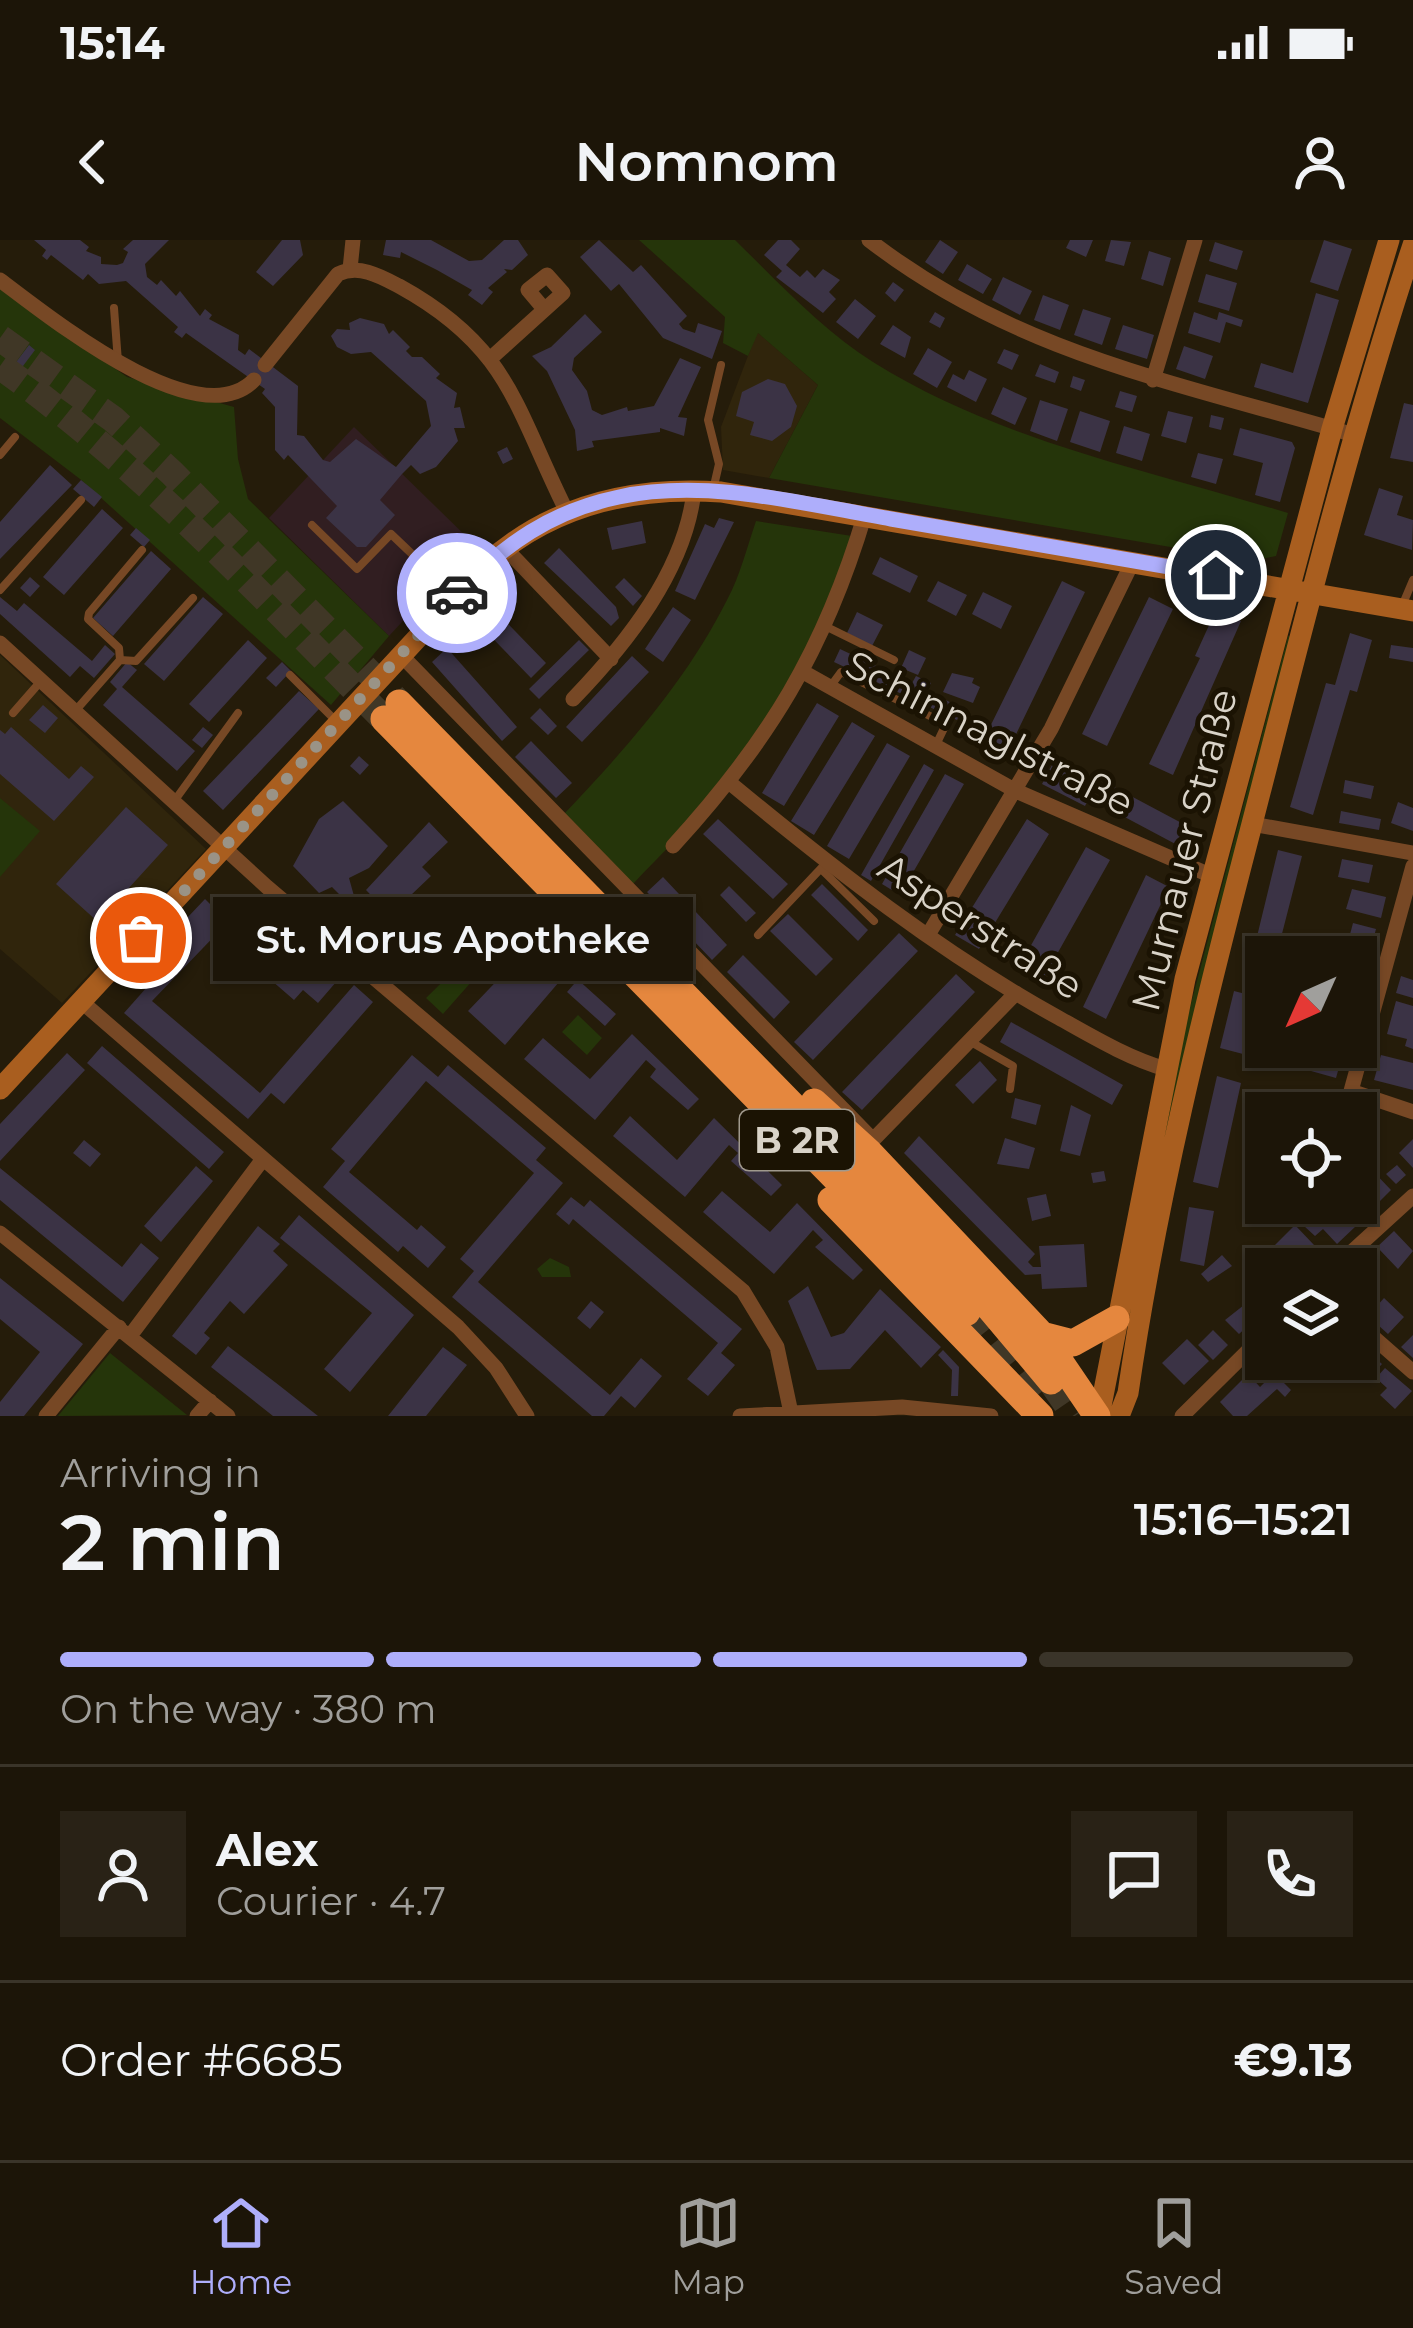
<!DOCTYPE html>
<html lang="en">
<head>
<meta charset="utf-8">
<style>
  :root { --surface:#1c1508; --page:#292216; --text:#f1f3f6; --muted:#a09f9c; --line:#3a3429; --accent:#aeaefb }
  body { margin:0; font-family:Montserrat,sans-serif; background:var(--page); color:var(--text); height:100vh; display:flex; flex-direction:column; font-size:45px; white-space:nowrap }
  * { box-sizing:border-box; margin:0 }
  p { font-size:39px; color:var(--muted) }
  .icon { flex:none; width:66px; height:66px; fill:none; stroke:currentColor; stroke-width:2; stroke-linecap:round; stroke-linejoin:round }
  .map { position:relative; height:1176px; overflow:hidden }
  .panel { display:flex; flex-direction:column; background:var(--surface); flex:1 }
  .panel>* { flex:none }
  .needle { width:78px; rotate:225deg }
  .fabs { position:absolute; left:1245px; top:696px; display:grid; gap:24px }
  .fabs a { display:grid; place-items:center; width:132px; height:132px; border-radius:0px; background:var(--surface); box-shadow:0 3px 9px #0004,0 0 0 3px var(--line); font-size:60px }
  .pin { position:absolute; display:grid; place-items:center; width:102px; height:102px; color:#fff; margin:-51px; border:6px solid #fff; border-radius:50%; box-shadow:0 3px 12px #0007 }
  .courier { position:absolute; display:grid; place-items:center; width:120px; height:120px; margin:-60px; border:9px solid #aeaefb; border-radius:50%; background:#fff; color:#222; box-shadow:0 3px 15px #0007 }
  .bubble { position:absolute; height:84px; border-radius:0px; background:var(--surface); box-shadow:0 3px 9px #0004,0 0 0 3px var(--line); font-size:39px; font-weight:600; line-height:84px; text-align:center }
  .summary em { font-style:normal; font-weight:600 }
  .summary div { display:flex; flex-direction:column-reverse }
  .summary { display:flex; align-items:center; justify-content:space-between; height:204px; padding:0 60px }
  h1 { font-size:78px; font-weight:600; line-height:90px }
  .bar { display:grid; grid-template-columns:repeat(4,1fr); gap:18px 12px; align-content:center; height:144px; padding:0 60px }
  .bar i { height:15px; border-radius:9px; background:var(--line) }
  .bar .selected { background:var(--accent) }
  .bar p { grid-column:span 4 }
  .line { display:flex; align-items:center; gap:30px; padding:0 60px; border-top:3px solid var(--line) }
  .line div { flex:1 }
  .round { display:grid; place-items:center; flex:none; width:126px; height:126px; border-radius:0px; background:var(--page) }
  .status { display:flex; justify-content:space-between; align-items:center; height:84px; padding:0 60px; background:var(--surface); direction:ltr }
  .status svg { height:33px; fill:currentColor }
  header { display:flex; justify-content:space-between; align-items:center; height:156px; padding:0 60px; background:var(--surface); font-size:54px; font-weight:600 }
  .menu { display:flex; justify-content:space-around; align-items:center; height:168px; border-top:3px solid var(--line); background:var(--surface); font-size:33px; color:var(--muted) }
  .menu a { display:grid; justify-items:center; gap:6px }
  .menu .selected { color:var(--accent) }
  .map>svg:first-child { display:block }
  .commercial { fill:#311e21 }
  .built { fill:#30250c }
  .green { fill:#25350a }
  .building { fill:#3b3345 }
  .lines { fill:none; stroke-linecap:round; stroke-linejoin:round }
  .highway-tunnel { stroke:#403726; stroke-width:27; stroke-dasharray:27 14; stroke-linecap:butt }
  .lane { stroke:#774825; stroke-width:8 }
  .street { stroke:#774825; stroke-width:15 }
  .secondary { stroke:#a95e1f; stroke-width:21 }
  .highway { stroke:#e5873e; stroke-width:27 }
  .done { stroke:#9a9386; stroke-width:12; stroke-dasharray:0 21.6 }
  .route { stroke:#aeaefb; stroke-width:15 }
  .labels { text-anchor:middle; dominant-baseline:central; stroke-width:10; stroke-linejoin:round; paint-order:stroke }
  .shield { fill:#1b1303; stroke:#a0998d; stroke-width:3 }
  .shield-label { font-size:36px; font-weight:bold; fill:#d9d3c8 }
  .street-label { font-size:39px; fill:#d9d3c8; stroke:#1b1303 }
</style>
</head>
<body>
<div class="status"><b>15:14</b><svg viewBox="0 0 49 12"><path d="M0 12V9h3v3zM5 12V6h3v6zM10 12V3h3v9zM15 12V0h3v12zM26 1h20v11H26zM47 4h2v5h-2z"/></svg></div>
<header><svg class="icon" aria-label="back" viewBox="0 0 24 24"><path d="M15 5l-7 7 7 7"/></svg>Nomnom<svg class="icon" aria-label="person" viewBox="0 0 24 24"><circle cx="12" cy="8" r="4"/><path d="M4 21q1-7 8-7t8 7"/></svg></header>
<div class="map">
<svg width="1413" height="1176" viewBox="0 0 1413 1176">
  <rect width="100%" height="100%" fill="#251c0a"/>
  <path class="commercial" d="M354 187 474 304 389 396 269 278Z"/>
  <path class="built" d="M757 92 818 145 769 238 723 230 721 187Z
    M0 415 206 609 62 763 0 709Z"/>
  <path class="green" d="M639 0H735C778 42 822 90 873 122 999 201 1148 230 1288 273L1276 316 1252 321 769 238 818 145 758 93 748 116 723 103 725 77Z
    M0 47 127 137 234 167 238 219 248 259 389 396 331 465 80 239 0 178Z
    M756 281 852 296C822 386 778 473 720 549 695 582 662 613 633 644L564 574C625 510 687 440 727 360 740 336 747 307 756 281Z
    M1288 396 1296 398 1131 1073H1125L1173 832Z
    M0 558 40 591 0 637Z
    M517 668 526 680 443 774 426 758Z
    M578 775 602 798 587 815 562 792Z
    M550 1018 569 1027 571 1037H542L537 1029Z
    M110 1113 187 1175 58 1176Z"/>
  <path class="building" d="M34 0H80L89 7 86 11 101 17V24L117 25 123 23 128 12 123 9 133 0H169L145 24 147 37 157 45 161 40 176 56 180 51 200 76 205 69 212 75 209 79 239 95 238 110 245 115 249 109 298 146 297 195 304 196 323 220 330 222 356 199 396 227 431 186 426 161 371 112 351 114 337 107 331 96 337 89 350 90 349 83 360 78 384 84 389 94 393 90 410 107 406 111 412 117H422L440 134 436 138 457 153 454 168 460 167 465 188H454L458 201 436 227 420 234 411 225 402 234 380 260 395 275 366 307H357L326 278 337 266 288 215 284 220 275 210V167L262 153 265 149 186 93 182 98 174 92 178 87 126 41 99 44 88 34 83 40 51 15 47 20 42 16 46 10Z
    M282 0H300L303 15 273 46 256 32Z
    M386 0H431L469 21 482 20 504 0H518L528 15 512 30 504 29 507 32 488 48 493 52 482 65 468 55 472 50 437 30 401 12 400 18 383 15Z
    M599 0 633 32 641 25 687 76 679 84 683 89 695 93 698 83 722 91 712 119 663 98 619 44 611 51 580 17Z
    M778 0H791L800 9 786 25 800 37 807 30 815 38 823 29 840 40 829 52 836 59 823 73 776 37 782 31 764 15Z
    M940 0 958 12 943 34 925 22Z
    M1070 0H1093L1086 17 1066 8Z
    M1111 0 1131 2 1124 26 1105 21Z
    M1324 0 1352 9 1338 51 1310 42Z
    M1215 2 1243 11 1237 30 1209 21Z
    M1149 11 1171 18 1163 46 1141 39Z
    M967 24 992 39 983 54 958 40Z
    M1206 34 1237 43 1229 71 1198 62Z
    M1003 37 1032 51 1020 75 992 60Z
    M893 42 904 50 895 62 885 53Z
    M1316 53 1339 60 1308 163 1254 147 1261 123 1293 133Z
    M1043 55 1069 65 1060 90 1034 80Z
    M855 59 876 76 858 99 836 82Z
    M1083 69 1111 78 1102 105 1074 95Z
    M935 72 945 78 940 88 929 82Z
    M1194 72 1217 80 1219 72 1243 80 1241 87 1226 82 1220 103 1188 93Z
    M585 74 602 92 574 118 572 130 587 151 592 170 602 175 627 167 628 171 654 166 680 118 701 127 678 177 687 178 684 196 660 188V192L592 201 594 207 577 211 575 190 547 131 532 116 551 107Z
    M893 85 911 97 905 118 880 104Z
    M1123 85 1154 95 1147 119 1115 109Z
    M29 105 35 110 17 134 10 130Z
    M1184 106 1213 116 1205 139 1176 129Z
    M928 108 952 122 937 148 913 134Z
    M1004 109 1019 115 1012 130 997 123Z
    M1040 124 1059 132 1055 143 1035 136Z
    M969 130 987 139 976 162 947 147 953 134 964 140Z
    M1073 136 1085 140 1081 151 1070 147Z
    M768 139 785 144 797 166 791 187 772 201 750 195 754 182 736 176 742 152Z
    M1003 147 1027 158 1015 185 991 174Z
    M1120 151 1137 156 1132 172 1115 167Z
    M1040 160 1068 169 1057 201 1030 191Z
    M1404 163 1413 165V222L1390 218Z
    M1080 171 1110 181 1100 212 1070 202Z
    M1168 171 1193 177 1186 203 1161 196Z
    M1211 175 1224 178 1221 190 1209 187Z
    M1124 186 1150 194 1142 221 1116 213Z
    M1240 188 1292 202 1295 208 1280 262 1255 255 1263 223 1233 215Z
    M507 207 513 219 503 224 497 212Z
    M1198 213 1223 219 1216 244 1191 237Z
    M50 225 72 245 0 319V282Z
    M81 240 102 257 94 267 73 249Z
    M1379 248 1403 256 1397 275 1413 280 1412 310 1364 295Z
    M102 269 123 288 64 355 43 337Z
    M719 278 734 282 695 360 675 351 705 284 714 288Z
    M642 281 646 303 612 310 607 288Z
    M136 288 150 300 144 307 130 295Z
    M559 308 616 367 619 378 611 386 544 323Z
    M151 311 171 329 113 396 93 378Z
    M880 317 918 336 910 353 872 334Z
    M30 337 40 346 30 357 20 348Z
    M624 338 642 356 633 366 615 347Z
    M938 341 967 355 956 376 927 361Z
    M1062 341 1085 352 1005 517 981 505Z
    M983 352 1012 366 1001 389 972 374Z
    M0 357 17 371 24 363 92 421 105 405 115 414 94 438 80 426 70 437 0 374Z
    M203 357 223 374 164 441 144 424Z
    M1149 357 1173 369 1107 506 1082 494Z
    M489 364 546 423 531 438 474 379Z
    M673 367 691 380 663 422 645 409Z
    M1216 370 1241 381 1173 535 1149 524 1200 418 1195 416Z
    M857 372 883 385 872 406 847 393Z
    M1350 393 1372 400 1357 452 1350 450 1313 575 1290 567 1326 443 1335 445Z
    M248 400 267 418 209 482 189 464Z
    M579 400 589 410 539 459 529 449Z
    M1391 405 1413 408V422L1389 418Z
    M447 408 517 487 502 501 432 422Z
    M840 409 912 443 916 436 931 443 927 451 962 468 957 480 834 422Z
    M909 410 926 418 918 435 901 428Z
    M632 416 649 432 582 502 566 487Z
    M127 422 137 430 122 447 195 511 177 531 103 465 117 449 110 442Z
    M282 422 291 431 276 447 266 438Z
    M952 433 974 438 972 443 980 447 973 463 943 452Z
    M299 451 319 469 223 570 203 551Z
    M817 463 839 476 784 566 762 553Z
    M43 465 58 478 45 493 29 480Z
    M540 468 557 486 548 495 530 478Z
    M852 482 875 496 814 595 791 581Z
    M11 487 69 539 81 526 94 537 54 581 0 534V490L5 494Z
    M203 487 213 495 202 508 192 500Z
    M531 501 572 543 556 558 515 517Z
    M887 503 910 516 849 619 827 606Z
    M359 516 369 525 360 535 350 526Z
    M924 524 934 530 871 641 861 635Z
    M1052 525 1094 548 1085 566 1042 544Z
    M945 534 964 544 900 655 882 644Z
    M1345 540 1374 546 1371 559 1343 553Z
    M1114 547 1191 588 1181 607 1104 566Z
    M343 561 388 606 369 628 349 638 354 656 345 660 332 647 319 653 293 626 319 579Z
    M1398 562 1413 568V591L1391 583Z
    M126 567 168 605 98 682 56 644Z
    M1341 571 1381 579 1379 590 1339 583Z
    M718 579 788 644 773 659 703 594Z
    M1027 579 1049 594 979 709 955 695Z
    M429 582 448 602 422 627 431 636 390 675 366 650Z
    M1086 607 1110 620 1043 739 1020 725Z
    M1278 610 1302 616 1276 717 1266 721 1252 717Z
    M1342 619 1373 625 1369 643 1338 637Z
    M1146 635 1169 647 1106 779 1083 767Z
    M663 637 727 705 712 720 647 652Z
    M822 644 868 690 858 701 811 655Z
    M729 646 756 673 746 682 720 655Z
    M1352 649 1386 657 1381 678 1346 669Z
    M255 657 343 734 318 763 303 750 294 760 225 700Z
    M205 659 228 682 152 761 260 853 354 745 373 762 284 864 271 853 248 879 124 773 147 747 134 734Z
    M788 674 833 719 816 736 770 691Z
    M1353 683 1376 689 1371 708 1348 702Z
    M899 693 918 711 813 820 794 802Z
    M535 701 616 774 605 786 567 752 574 744 565 735 505 805 468 771Z
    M743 715 790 762 774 779 727 732Z
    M1356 721 1365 723 1358 751H1356Z
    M956 734 975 752 862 870 842 852Z
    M1401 736 1413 740V758L1396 753Z
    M1234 751 1261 758 1243 814 1220 808Z
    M1396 761 1413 766V809L1405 806 1407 799 1387 794Z
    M1011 782 1123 845 1112 865 1000 802Z
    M632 794 699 859 688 870 650 837 656 829 646 820 595 880 524 819 543 798 590 839Z
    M102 806 224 912 209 929 87 823Z
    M1317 807 1343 813 1336 838 1311 831Z
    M67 813 85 830 0 921V884Z
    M412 815 438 837 448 825 546 908 536 920 563 943 478 1042 610 1155 641 1118 662 1136 635 1168 621 1156 604 1176H592L452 1057 474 1031 460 1019 534 933 426 841 349 932 417 990 421 985 446 1007 428 1028 403 1006 398 1012 323 947 345 921 331 909Z
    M1381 815 1413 823V850L1374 840Z
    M980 821 997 840 973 864 955 845Z
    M1217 836 1241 843 1218 948 1193 942Z
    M1015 858 1041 865 1036 885 1011 878Z
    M1300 859 1316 863 1313 873H1295Z
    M1071 865 1091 875 1080 916 1060 911Z
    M1356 874 1374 879 1369 896 1356 893Z
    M630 876 677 920 714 878 782 945 771 956 731 921 738 913 729 905 685 957 613 896Z
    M919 896 1035 1014 1028 1022 1033 1027H1041L1039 1006 1084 1004 1087 1047 1042 1049 1041 1034 1025 1035 904 913Z
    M1005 898 1035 908 1029 929 997 924Z
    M1413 899V928L1399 913Z
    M84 900 101 914 90 927 73 913Z
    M1397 925 1406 935 1396 944 1386 934Z
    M196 926 213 941 161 1002 144 986Z
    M0 928 122 1027 141 1003 159 1018 123 1062 0 960Z
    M1370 928 1391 950 1372 969 1356 952V941Z
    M1104 931 1106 941 1093 943 1091 933Z
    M722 951 770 992 797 963 863 1030 853 1040 815 1007 823 1000 813 990 774 1034 703 972Z
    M1046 954 1051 976 1032 981 1027 958Z
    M571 957 584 967 590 960 742 1089 721 1113 735 1125 708 1156 687 1139 718 1103 573 979 569 985 556 974Z
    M1334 964 1356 986 1337 1004 1323 989 1315 996 1304 986Z
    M1189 967 1214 971 1204 1026 1180 1021Z
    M299 975 414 1075 350 1152 324 1129 372 1073 280 998Z
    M1295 985 1314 1005 1299 1019 1308 1029H1268L1281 1016 1273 1007Z
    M258 986 280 1004 273 1011 288 1025 244 1074 230 1061 204 1093 210 1098 196 1115 172 1096Z
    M1394 991 1413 1011 1398 1029 1377 1007Z
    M1222 1015 1232 1026 1208 1042 1201 1034Z
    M1356 1036 1370 1049 1356 1063Z
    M0 1038 83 1104 24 1176H0V1162L40 1112 0 1079Z
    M808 1046 831 1097 844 1093 880 1049 941 1107 921 1128 885 1090 850 1129 817 1130 788 1061Z
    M1258 1054 1266 1069 1239 1094 1225 1080Z
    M1384 1058 1404 1077 1388 1094 1368 1076Z
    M591 1061 604 1072 590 1089 577 1078Z
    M1213 1090 1228 1105 1213 1120 1198 1105Z
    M1413 1095V1118L1401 1107Z
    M1187 1099 1209 1121 1184 1145 1162 1123Z
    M1356 1101 1382 1124 1368 1139 1336 1119H1356Z
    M228 1106 280 1146 318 1176H273L211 1127Z
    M443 1107 467 1125 426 1176H388Z
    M943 1110 959 1127 958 1156H951L952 1130 938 1115Z
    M1268 1119H1304L1283 1142 1291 1150 1285 1157 1277 1149 1247 1176H1233L1220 1162 1248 1134 1260 1147 1272 1135 1262 1126Z
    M1385 1128 1412 1151 1395 1169 1380 1155 1387 1148 1376 1138Z"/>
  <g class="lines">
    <path class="highway-tunnel" d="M0 98 113 179 172 233 399 463
      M0 126C143 228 261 355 384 479
      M967 1072 1043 1168
      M1051 1141 1075 1176"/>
    <path class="lane" d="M114 68 118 122
      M0 215 15 197
      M713 250 719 224 708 180 721 125
      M312 285 357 329 391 294 454 354
      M0 350 81 260
      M1402 366 1413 340
      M827 387 894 420
      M120 420 119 408 88 379 89 373 142 310
      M290 435 337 482
      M830 447 841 432 946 484 936 505
      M76 470 120 420 136 421 193 358
      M13 473 41 441
      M175 560 238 473
      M821 629 874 681
      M758 695 827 622
      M971 802 1013 826 1010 849"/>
    <path class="street" d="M869 0C1016 114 1180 143 1354 195
      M350 29 353 0
      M0 40C47 75 198 198 254 140
      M491 118 563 53 547 35 528 50 544 69
      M265 125 338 34C359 24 380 36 399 46 510 107 515 168 567 272
      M1153 140 1195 0
      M504 307 611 419
      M0 403 267 647 743 1051 777 1107 791 1173
      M401 415 873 900 1016 753
      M805 433 1016 551 1212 636
      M573 459C626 404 685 331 694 251
      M730 543C834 629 941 713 1059 778 1093 797 1128 818 1166 829
      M1252 584 1413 613
      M673 606C769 501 824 411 865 274
      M1413 626 1351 851 1413 872
      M928 695 1051 489 1133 321
      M82 762 458 1087 496 1128 527 1176
      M0 993 228 1176
      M1333 1029 1413 956
      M1356 1082 1413 1132
      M130 1096 263 919
      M46 1176 119 1087
      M197 1176 210 1161
      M740 1176 902 1167 991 1176
      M1182 1176 1266 1093"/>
    <path class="secondary" d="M0 849 484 326C550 265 633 246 721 252L1413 371
      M1099 1176 1185 739 1332 189 1389 0
      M1119 1176 1128 1153C1156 960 1203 772 1252 584 1302 390 1350 195 1413 5"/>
    <path class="highway" d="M399 463 982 1059 1051 1141
      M384 479 967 1072
      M814 862 869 912 1042 1095 1097 1176
      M831 960 1040 1176
      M1042 1095 1073 1103 1116 1079"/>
  </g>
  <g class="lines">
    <path class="done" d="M141 698 457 353"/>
    <path class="route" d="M457 353C505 304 551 271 619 257 707 238 804 264 891 279 999 297 1107 316 1216 335"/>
  </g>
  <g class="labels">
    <rect class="shield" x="740" y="870" width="114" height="60" rx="9"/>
    <g class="shield-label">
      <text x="797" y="900">B 2R</text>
    </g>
    <g class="street-label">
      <text transform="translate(990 493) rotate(27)">Schinnaglstraße</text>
      <text transform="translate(1184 610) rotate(-76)">Murnauer Straße</text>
      <text transform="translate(981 686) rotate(33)">Asperstraße</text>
    </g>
  </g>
</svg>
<div class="fabs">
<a><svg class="needle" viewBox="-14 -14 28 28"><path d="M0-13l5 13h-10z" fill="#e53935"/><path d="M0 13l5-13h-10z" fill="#a09f9c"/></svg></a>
<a><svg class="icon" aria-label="locate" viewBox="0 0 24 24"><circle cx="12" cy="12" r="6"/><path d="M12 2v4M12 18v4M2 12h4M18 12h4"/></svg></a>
<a><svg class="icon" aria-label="layers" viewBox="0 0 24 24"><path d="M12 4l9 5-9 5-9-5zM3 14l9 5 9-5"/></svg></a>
</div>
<div class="pin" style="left:141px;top:698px;background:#ea580c"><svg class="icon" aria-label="bag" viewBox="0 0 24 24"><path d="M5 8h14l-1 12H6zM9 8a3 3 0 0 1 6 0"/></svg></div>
<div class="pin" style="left:1216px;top:335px;background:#1f2937"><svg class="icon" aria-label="home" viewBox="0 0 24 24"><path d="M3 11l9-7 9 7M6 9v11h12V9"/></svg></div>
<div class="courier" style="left:457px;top:353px"><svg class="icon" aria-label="car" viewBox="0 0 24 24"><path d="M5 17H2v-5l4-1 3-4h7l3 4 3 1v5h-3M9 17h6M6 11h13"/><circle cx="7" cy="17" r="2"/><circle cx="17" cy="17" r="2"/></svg></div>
<div class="bubble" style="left:213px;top:657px;width:480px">St. Morus Apotheke</div>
</div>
<section class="panel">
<div class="summary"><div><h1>2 min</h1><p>Arriving in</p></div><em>15:16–15:21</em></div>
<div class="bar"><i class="selected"></i><i class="selected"></i><i class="selected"></i><i></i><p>On the way · 380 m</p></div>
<div class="line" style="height:216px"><a class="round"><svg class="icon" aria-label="person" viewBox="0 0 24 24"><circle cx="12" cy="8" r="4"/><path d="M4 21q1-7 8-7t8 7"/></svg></a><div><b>Alex</b><p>Courier · 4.7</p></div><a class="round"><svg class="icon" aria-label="chat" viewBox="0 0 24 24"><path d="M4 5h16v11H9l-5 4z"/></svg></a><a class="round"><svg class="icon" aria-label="phone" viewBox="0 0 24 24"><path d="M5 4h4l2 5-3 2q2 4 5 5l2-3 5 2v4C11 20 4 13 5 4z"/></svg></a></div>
<div class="line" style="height:156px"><div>Order #6685</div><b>€9.13</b></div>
</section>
<nav class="menu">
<a class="selected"><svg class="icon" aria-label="home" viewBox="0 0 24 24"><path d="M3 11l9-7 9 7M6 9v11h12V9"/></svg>Home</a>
<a><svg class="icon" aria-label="map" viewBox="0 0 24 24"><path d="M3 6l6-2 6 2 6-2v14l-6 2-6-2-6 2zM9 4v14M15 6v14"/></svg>Map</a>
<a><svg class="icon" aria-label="saved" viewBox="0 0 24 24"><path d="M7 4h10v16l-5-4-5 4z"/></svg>Saved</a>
</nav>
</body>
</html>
